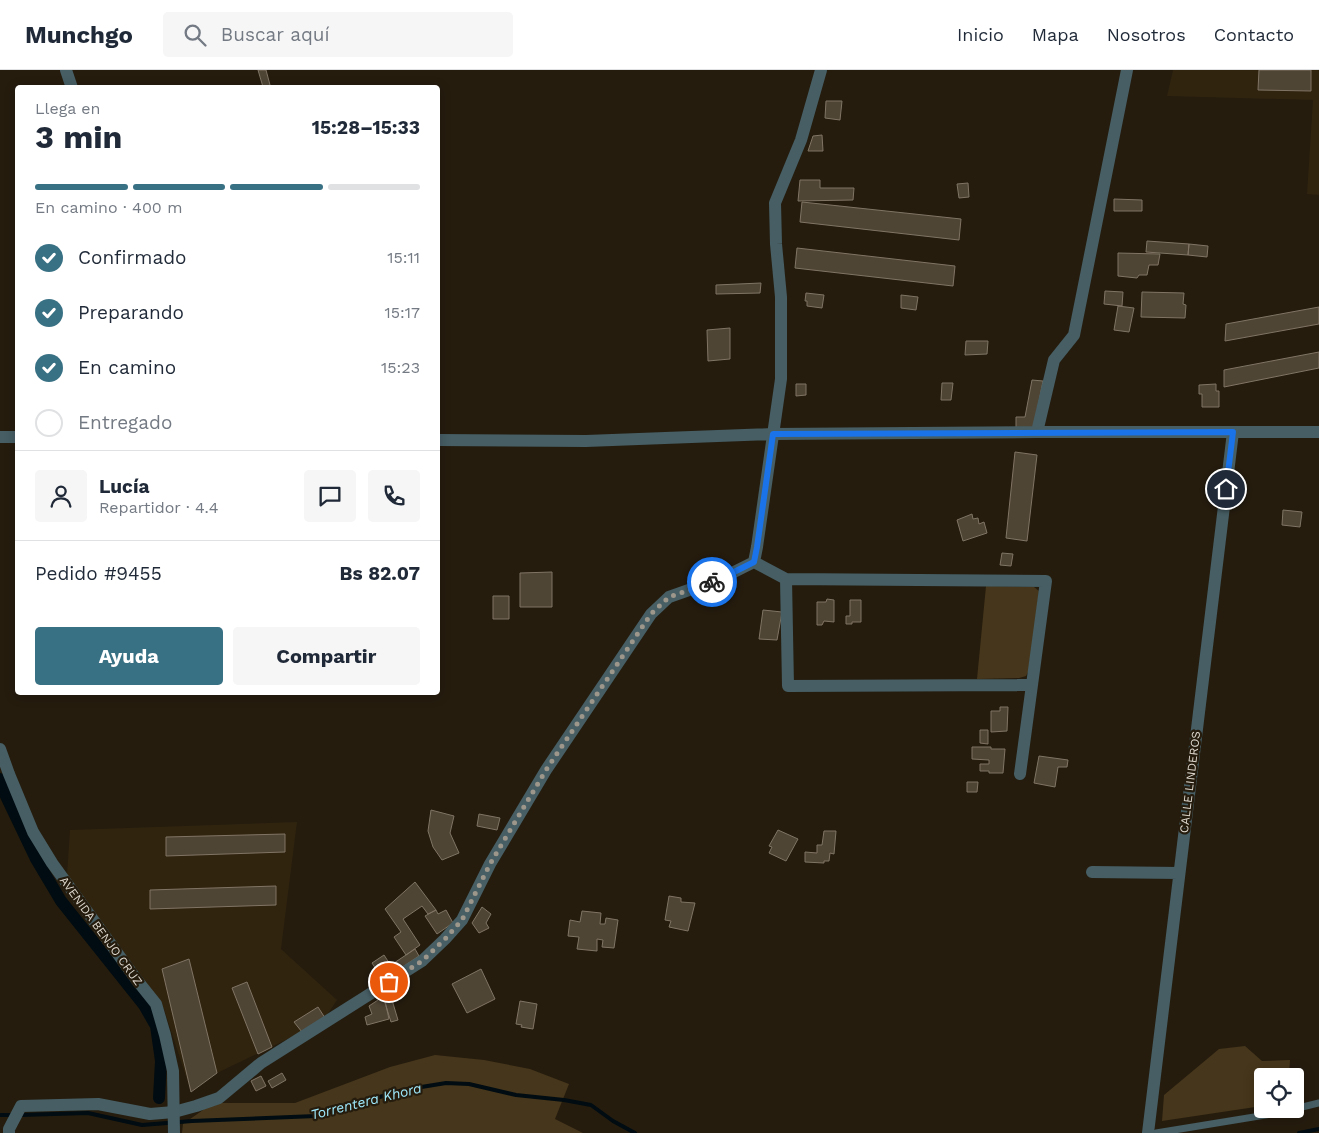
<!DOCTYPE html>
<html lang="es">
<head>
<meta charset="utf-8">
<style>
  :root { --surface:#fff; --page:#f6f6f7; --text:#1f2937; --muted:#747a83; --line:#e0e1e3; --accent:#397184 }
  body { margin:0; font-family:"Work Sans",sans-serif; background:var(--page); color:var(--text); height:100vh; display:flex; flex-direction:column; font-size:19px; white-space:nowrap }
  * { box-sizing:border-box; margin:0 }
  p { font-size:16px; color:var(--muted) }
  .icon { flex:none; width:28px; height:28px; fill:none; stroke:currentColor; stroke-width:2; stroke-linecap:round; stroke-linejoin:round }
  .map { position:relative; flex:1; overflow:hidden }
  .drawer { position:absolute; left:15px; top:15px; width:425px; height:610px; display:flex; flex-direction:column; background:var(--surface); border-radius:5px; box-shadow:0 2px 12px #0003 }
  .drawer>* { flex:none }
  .fabs { position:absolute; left:1254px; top:998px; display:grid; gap:10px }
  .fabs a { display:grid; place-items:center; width:50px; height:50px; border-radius:5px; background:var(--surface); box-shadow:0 2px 12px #0003; font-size:25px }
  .pin { position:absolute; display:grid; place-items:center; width:42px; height:42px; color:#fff; margin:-21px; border:2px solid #fff; border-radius:50%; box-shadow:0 1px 5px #0007 }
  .courier { position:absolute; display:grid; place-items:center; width:50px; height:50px; margin:-25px; border:4px solid #1a73e8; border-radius:50%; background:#fff; color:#222; box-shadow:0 1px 6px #0007 }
  .head em { font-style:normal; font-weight:700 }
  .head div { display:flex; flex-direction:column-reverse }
  .head { display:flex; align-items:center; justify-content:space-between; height:85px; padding:0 20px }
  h1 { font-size:32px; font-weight:700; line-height:38px }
  .bar { display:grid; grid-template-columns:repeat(4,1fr); gap:8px 5px; align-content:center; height:60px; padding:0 20px }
  .bar i { height:6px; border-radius:4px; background:var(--line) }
  .bar .active { background:var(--accent) }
  .bar p { grid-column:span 4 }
  .line { display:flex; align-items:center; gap:12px; padding:0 20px; border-top:1px solid var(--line) }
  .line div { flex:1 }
  .round { display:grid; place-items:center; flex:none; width:52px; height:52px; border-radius:5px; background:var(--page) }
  ol { padding:0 20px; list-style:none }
  li { display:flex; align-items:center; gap:15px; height:55px }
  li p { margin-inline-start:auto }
  li .icon { padding:5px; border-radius:50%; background:var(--accent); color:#fff; stroke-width:4 }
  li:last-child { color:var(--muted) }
  li i { width:28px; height:28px; border:2px solid var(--line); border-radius:50% }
  .action { display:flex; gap:10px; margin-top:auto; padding:10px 20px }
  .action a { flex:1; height:58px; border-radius:5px; background:var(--accent); color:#fff; font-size:20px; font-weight:700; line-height:58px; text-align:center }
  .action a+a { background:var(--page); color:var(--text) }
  header { display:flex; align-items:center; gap:30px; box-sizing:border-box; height:70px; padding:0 25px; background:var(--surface); border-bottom:1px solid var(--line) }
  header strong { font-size:24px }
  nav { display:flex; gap:28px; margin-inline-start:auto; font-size:18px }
  .search { width:350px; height:45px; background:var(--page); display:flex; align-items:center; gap:12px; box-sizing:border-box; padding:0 18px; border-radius:5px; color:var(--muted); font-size:19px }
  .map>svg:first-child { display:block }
  .built { fill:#30240f }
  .green { fill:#46361b }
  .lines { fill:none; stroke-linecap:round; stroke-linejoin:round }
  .stream { stroke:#000c11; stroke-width:4 }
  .canal { stroke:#000c11; stroke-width:12 }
  .building { fill:#4f4535; stroke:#807565 }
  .service { stroke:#465e64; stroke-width:7 }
  .minor { stroke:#465e64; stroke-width:12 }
  .tertiary { stroke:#465e64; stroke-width:12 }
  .done { stroke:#9d968b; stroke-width:5; stroke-dasharray:0 9 }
  .route { stroke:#1a73e8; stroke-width:6 }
  .labels { text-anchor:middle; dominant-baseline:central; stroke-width:4.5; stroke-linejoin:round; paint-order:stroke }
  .street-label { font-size:12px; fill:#ded8ce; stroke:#251c0e }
  .water-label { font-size:14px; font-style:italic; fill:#9ee8fb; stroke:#251c0e }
</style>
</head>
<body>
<header>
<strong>Munchgo</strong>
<div class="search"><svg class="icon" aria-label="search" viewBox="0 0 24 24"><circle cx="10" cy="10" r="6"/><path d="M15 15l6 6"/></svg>Buscar aquí</div>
<nav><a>Inicio</a><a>Mapa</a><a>Nosotros</a><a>Contacto</a></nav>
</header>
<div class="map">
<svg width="1319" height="1063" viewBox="0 0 1319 1063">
  <rect width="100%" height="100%" fill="#251c0e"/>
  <path class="built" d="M1173 0H1319V125L1307 124 1313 30 1167 26Z
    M297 752 281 879 337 930 325 948 302 962 217 1003 191 1022 164 939 67 805 70 760Z"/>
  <path class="green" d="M986 516 1034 517 1039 521 1029 600 1026 606 1019 608 977 609Z
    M1245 976 1262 991 1290 990 1289 1006H1262V1036L1162 1051 1164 1025 1219 979Z
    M435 985 484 990 530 999 569 1014 555 1049 583 1063H182L183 1054 213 1033H295L390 997Z"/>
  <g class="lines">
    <path class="stream" d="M0 1045H13
      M20 1045 88 1043 142 1055 192 1051 316 1046 403 1020 446 1013 469 1014 516 1025 564 1030 591 1035 613 1051 635 1063
      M1299 1063 1319 1059"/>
    <path class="canal" d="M0 709 5 724 36 789 61 831 144 935 156 956 161 991 159 1028"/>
  </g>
  <path class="building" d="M258 0H266L270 15 263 17Z
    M1259 0H1311V21L1258 20Z
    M826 31H842L840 50 825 48Z
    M822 65 823 81H808L813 66Z
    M800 110H820V118H854L853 130 798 131Z
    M968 113 969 127 959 128 957 114Z
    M1114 129 1142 130V141H1114Z
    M802 132 961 149 959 170 800 152Z
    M1147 171 1189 174 1188 185 1146 182Z
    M1189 174 1208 176 1207 187 1188 185Z
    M797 178 955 196 953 216 795 198Z
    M1118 183 1160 184 1158 195H1149L1147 205H1139L1137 208 1118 206Z
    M761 213 760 223 716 224V215Z
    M1105 221 1123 222 1122 236 1104 234Z
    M1142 222 1184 223 1183 234 1186 235 1185 248 1141 247Z
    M806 223 824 225 822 238 807 236V231H805Z
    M901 225 918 227 916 240 901 238Z
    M1118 236 1134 238 1129 262 1114 260Z
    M1319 237V254L1225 271 1226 254Z
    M730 258V289L708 291 707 260Z
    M966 271H988L987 284 965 285Z
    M1319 282V298L1224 317V300Z
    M1032 310 1043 311 1034 358H1016V347H1025Z
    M942 313H953L951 330H941Z
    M796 314H806V325L796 326Z
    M1216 314V321H1219V337H1202V324H1199V315Z
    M1015 382 1037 385 1027 471 1006 468Z
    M1283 440 1302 442 1300 457 1282 455Z
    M972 444 973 449 978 448 979 454 984 452 987 463 963 471 957 450Z
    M1002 483 1013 484 1011 496 1000 495Z
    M552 502V537H520V503Z
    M493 526H509V549H493Z
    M827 529 834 530V552L824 551 822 555H817V532H826Z
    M850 530H861V552H852V554H846V546H850Z
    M763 540 782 542 777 570 759 569Z
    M1000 637H1008L1007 661 991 662V641H1000Z
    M980 660H988V674L980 673Z
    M972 677H991V679H1005L1003 703H989V701H980V694H989V690L972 689Z
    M1039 686 1068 690 1067 697H1058L1055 717 1034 713Z
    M967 712H978L977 722H967Z
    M431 740 454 746 450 763 459 783 442 790 433 777 428 761Z
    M479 744 500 748 497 760 477 756Z
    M778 760 798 769 786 791 769 783 772 777 769 776Z
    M824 761H836L834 784 830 783 829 791H824V793L805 792V782L817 783V775H822Z
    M285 764V782L166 786V767Z
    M415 812 436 840 428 844 422 836 403 849 420 875 406 885 394 867 401 862 385 839Z
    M276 816V835L150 839V820Z
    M669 826 681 828V832L695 833 688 861 669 857 671 851 665 850Z
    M482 837 491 844 486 853 489 858 479 863 472 853Z
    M436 840 438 844 446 840 453 853 437 864 425 846Z
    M582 841 601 843 600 854H605L606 848 618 850 614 878 602 877 603 870 597 869V881L577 879 579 867 568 866 570 850 580 852Z
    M415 879 419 886 395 902 391 895Z
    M384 885 395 902 383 910 372 893Z
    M189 889 217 1003 191 1022 162 899Z
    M481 899 495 929 467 943 452 914Z
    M247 912 272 977 258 984 232 918Z
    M384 926 389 949 367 955 365 947 372 944 369 936Z
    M392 930 398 950 391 952 385 933Z
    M520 931 537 934 533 959 521 957 522 955 516 954Z
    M318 937 325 948 302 962 294 952Z
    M282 1003 286 1010 272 1018 268 1011Z
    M261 1006 266 1016 256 1021 251 1011Z"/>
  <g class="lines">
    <path class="service" d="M1156 1063 1278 1043 1319 1033"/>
    <path class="minor" d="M66 0 72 18
      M1037 362 1054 290 1074 265 1127 0
      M0 367H18
      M438 370 586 371 773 364 1037 362H1319
      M754 492 786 509 1046 511 1020 704
      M786 509 788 616 1032 615
      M1092 802 1179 803
      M9 1063V1059L21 1036 98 1034 150 1044 174 1042 196 1036 219 1028 261 993 422 891 445 869 462 850 490 794 546 700 651 544 669 527 720 509 754 492 757 477 781 309V227L776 174 775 133 801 70 821 0
      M1148 1063 1233 362"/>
    <path class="tertiary" d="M0 679 9 704 33 762 52 793 136 909 156 934 165 965 173 1001 174 1063"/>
  </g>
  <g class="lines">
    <path class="done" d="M389 912 422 891 445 869 462 850 490 794 546 700 651 544 669 527 712 512"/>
    <path class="route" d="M712 512 720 509 754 492 757 477 773 364 1233 362 1226 419"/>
  </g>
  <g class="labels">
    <g class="street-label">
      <text transform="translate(1190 712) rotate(-83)">CALLE LINDEROS</text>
      <text transform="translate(101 861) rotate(54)">AVENIDA BENJO CRUZ</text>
    </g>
    <g class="water-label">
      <text transform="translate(366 1031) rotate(-14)">Torrentera Khora</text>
    </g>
  </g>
</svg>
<div class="fabs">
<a><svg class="icon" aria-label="locate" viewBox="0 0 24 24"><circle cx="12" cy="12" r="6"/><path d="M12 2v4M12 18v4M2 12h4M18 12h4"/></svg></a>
</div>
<div class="pin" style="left:389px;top:912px;background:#ea580c"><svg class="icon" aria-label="bag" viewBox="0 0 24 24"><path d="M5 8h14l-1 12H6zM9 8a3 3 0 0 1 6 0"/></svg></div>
<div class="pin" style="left:1226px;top:419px;background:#1f2937"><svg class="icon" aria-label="home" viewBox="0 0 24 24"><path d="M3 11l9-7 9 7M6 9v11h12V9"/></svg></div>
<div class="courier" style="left:712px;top:512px"><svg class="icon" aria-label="bike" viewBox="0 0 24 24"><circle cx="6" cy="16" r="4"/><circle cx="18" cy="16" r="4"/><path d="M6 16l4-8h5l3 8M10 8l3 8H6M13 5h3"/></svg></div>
<section class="drawer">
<div class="head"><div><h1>3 min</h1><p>Llega en</p></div><em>15:28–15:33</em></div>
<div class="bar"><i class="active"></i><i class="active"></i><i class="active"></i><i></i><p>En camino · 400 m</p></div>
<ol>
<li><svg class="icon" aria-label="check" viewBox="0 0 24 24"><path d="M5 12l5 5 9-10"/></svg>Confirmado<p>15:11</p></li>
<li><svg class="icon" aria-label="check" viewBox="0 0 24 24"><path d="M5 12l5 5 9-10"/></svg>Preparando<p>15:17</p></li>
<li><svg class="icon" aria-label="check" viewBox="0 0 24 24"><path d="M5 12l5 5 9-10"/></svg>En camino<p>15:23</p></li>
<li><i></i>Entregado</li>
</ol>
<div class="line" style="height:90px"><a class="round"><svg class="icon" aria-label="person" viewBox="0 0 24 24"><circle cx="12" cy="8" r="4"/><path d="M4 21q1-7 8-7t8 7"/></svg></a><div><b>Lucía</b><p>Repartidor · 4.4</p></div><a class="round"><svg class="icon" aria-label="chat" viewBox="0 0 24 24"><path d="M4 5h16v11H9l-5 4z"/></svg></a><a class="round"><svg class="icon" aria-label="phone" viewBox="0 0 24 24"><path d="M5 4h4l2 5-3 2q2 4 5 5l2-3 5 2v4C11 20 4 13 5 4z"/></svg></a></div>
<div class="line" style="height:65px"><div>Pedido #9455</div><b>Bs 82.07</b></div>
<div class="action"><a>Ayuda</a><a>Compartir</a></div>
</section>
</div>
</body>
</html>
